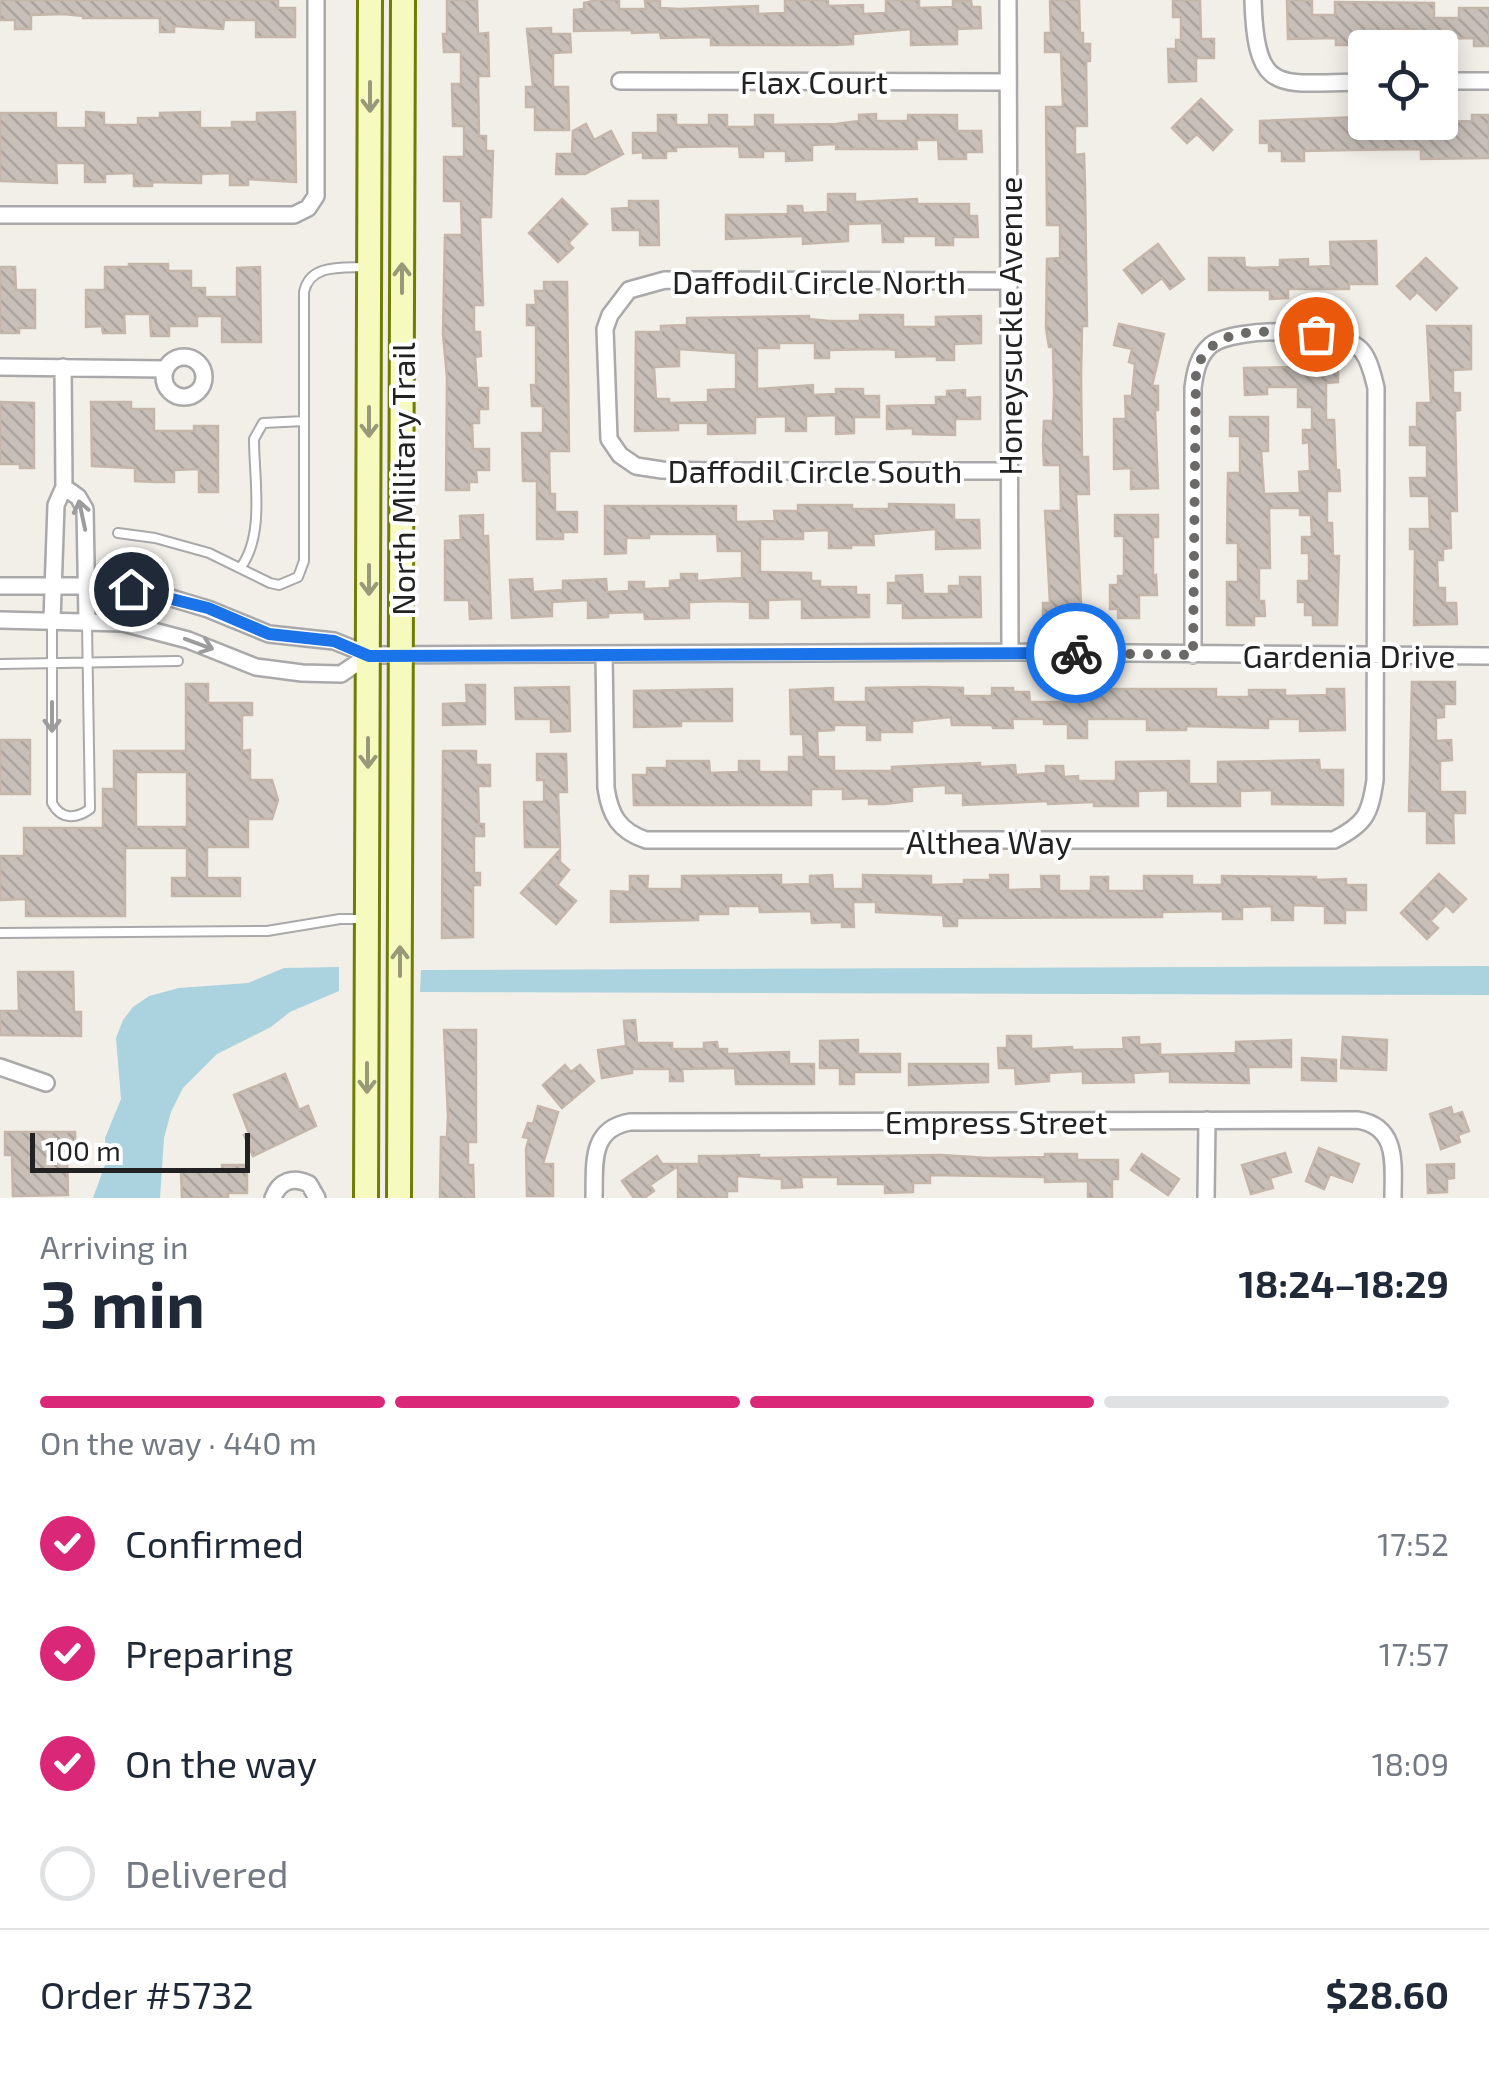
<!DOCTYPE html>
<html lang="en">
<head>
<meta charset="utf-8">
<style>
  :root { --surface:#fff; --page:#f6f6f7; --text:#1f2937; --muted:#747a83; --line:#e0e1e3; --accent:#db2777 }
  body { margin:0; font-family:"Exo 2",sans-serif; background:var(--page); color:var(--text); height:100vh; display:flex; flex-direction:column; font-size:38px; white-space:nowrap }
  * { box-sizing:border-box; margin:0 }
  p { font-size:32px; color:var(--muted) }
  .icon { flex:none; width:55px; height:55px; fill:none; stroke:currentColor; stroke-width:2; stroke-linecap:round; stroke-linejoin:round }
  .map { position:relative; height:1198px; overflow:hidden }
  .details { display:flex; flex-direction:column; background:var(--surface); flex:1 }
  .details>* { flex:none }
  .fabs { position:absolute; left:1348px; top:30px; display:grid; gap:20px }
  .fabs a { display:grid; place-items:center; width:110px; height:110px; border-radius:10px; background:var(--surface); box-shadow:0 5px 25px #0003; font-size:50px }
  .scale { position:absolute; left:30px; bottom:25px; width:220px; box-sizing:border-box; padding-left:10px; border:5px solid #222; border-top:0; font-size:28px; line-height:35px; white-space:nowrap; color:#222; -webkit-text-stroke:8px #fff; paint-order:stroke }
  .pin { position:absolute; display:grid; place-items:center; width:85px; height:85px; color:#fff; margin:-42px; border:5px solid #fff; border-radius:50%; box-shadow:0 2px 10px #0007 }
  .courier { position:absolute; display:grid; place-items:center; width:100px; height:100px; margin:-50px; border:8px solid #1a73e8; border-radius:50%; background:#fff; color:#222; box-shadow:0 2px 12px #0007 }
  .headline em { font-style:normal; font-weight:700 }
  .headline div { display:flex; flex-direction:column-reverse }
  .headline { display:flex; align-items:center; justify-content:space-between; height:170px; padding:0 40px }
  h1 { font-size:65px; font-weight:700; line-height:75px }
  .bar { display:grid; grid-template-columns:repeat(4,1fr); gap:15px 10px; align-content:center; height:120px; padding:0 40px }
  .bar i { height:12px; border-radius:8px; background:var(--line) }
  .bar .selected { background:var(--accent) }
  .bar p { grid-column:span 4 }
  .line { display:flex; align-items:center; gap:25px; padding:0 40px; border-top:2px solid var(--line) }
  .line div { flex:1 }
  ol { padding:0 40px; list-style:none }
  li { display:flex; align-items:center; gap:30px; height:110px }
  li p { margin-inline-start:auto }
  li .icon { padding:10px; border-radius:50%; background:var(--accent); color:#fff; stroke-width:4 }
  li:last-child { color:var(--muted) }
  li i { width:55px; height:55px; border:5px solid var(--line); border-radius:50% }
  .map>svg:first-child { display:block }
  .water { fill:#aad3df }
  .building { fill:url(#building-back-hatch); stroke:#c4b6ab; stroke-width:2.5; fill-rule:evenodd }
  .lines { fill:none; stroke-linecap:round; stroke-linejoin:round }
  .service-casing { stroke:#a9a9a9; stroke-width:12 }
  .minor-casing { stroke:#a9a9a9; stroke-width:20 }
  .secondary-casing { stroke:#707d05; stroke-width:28 }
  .service { stroke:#fff; stroke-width:8 }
  .minor { stroke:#fff; stroke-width:15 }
  .secondary { stroke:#f7fabf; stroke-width:22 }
  .oneway { stroke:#979978 }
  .oneway2 { stroke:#9c9c9c }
  .done { stroke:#6b6a68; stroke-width:10; stroke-dasharray:0 18 }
  .route { stroke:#1a73e8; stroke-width:12 }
  .labels { text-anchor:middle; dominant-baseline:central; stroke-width:8; stroke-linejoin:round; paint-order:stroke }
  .street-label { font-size:32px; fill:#222; stroke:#fff }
</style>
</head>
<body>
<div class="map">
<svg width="1489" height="1198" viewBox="0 0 1489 1198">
  <defs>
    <pattern id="building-back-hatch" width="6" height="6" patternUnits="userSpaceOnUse" patternTransform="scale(2.5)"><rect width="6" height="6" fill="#c7bfb8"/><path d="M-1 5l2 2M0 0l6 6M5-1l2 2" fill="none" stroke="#aba49e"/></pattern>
  </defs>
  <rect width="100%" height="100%" fill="#f2efe9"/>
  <path class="water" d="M1489 966V995L420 992 421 970Z
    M339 967V991L290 1012 271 1027 217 1054 183 1088 171 1112 164 1138 160 1198H93L106 1162 105 1138 121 1099 116 1038 123 1020 133 1007 149 996 179 988 248 983 284 968Z"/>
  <path class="building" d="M0 0H278V8H295V37H256V20H224L223 29 174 26V32H160V18H83V16L64 14 31 15V29H15V20H0Z
    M447 0H477L478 34 488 33 489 76H478L479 136H486V151H493L491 217H480L483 305H474V332H480L481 356 475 357 477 388H488V409H479V423H472L473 449H489V470H476L477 482H469V490H446L447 377 443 334 445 235H462L461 201H444V157H464V126H453L452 84H461V52H444L443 34H447Z
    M597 0H619V9H646L645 1H660V8L679 9 758 6V14L785 13V0H828V6L863 5V14L886 13V0H919V8L953 7V1H971L972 7H980L981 28 957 29V44L911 45V29L853 34V44L835 45H711V37L661 38 660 32 632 33V30L574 31V10L584 9V3Z
    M1050 0H1079L1080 33H1083V44H1090V61H1086L1087 126H1075V155L1084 154 1085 185 1087 326H1082L1081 377 1082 457H1088L1089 494H1076L1082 626H1043V603H1050L1045 511H1061L1060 465H1044L1043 446 1044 421H1053L1054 394 1053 347H1049L1046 328 1047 259 1060 258V225H1047L1046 107H1063L1061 52H1045V33H1051Z
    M1173 0H1200L1201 39H1214V58H1196V81L1169 82 1168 49H1176V40H1181V17H1173Z
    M1287 0H1312V15H1335V2L1434 3V18H1459V8H1489V46H1474V38L1434 39V45H1417V29L1353 32V45H1336V38L1288 39Z
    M551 28V34H570L571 52 553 53V87H568L569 130H535V107H526V87H533L527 29Z
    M1201 99 1232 130 1213 150 1197 134 1187 143 1172 128Z
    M86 112 104 113V125H138V118H160V113L200 112V128H232V122H257V113L295 112 296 182 248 179V185H230V173L201 174V183L152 182V186H134V173L105 174V182H85V163H56L57 183 0 181V113H56V128H86Z
    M876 114V121H908V115H957V131H981L982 152H966V159H939L938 140H916L917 149H836V144L812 145V160L786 161V151H763V157H740L739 146 676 147V151H666V158H643V152L633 153V133H658V115H676V125H709V115H727V127H755V115H773V125L836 124 859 121V115Z
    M1472 115H1489V158L1421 159V149L1351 150 1304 151V161H1282V151H1269V143H1260V121L1357 117V122H1440L1472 121Z
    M586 124 594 140 611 131 623 154 585 174H556L557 154H572L573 131Z
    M828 194H855V202L917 199V204H969V216H977L978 237H953V245H936V236H903V242H883L882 223 848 224V241L803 244V236L726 239V215L788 214V206H802L803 213 828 212Z
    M562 199 587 224 568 243 573 248 558 262 529 233Z
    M629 201H658L659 245H640V230H613L612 209 629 208Z
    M1376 241 1377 284H1349V289H1288V298L1270 299V290H1209V258H1244L1245 267 1252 268 1280 267V260L1308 259V267L1331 266 1330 242Z
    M1158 244 1184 279 1170 289 1162 278 1142 293 1124 270Z
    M1426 258 1457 288 1436 310 1417 292 1410 299 1397 286Z
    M129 264H168V271H191V288H205V297H237V268L260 267 261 342H222V316H197V326H169V336H151L150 314H124L125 333H103L102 326 86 327V290H105V267H129Z
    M0 267H15L16 290H35V328H19V333H0Z
    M544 282H567L569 451H549L550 494H555V512H577V532H563V539H537V481H523L522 433H543V406H532L531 385H536V325H527V305H536L535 291H544Z
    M860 315H903V327H936V317L981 316V343L954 344V360H937V356L896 357V350L886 349 829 350V358H815V343H779V348H757V389L813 385V395L836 394V389H863V396H879V417H854V433L836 434V415L806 416V431H786V416L755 417V433L708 434V423H678V430L635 431 636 332H661V326L687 325V318L809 316V319L829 321H860ZM679 349 736 353V389L708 390V402L669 403V399H656L654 367 679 366Z
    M1119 324 1164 334 1152 386H1158V410H1155L1158 488 1131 489V468L1114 469V419H1126L1125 396H1132L1135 364 1129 362 1132 349 1114 345Z
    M1427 326H1471V369L1453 370V393H1460V410L1455 411 1457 511H1450L1451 548 1443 549V560H1437L1438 588H1445V603H1456L1457 624 1414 625 1415 549H1410V529H1430L1429 496H1411L1410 478H1427V445H1410V427H1417V403H1431Z
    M1297 364H1338V382L1326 383V420H1334L1336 470H1339L1340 491H1327V523H1332L1333 556H1339L1337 625H1313V615H1305V602H1298V581H1309V553H1302V537H1312L1311 515H1300V508H1269L1270 568H1259V601H1264L1265 616H1254V625H1227V582H1238V543H1227L1228 473H1240V436H1230V417H1268V451H1261L1264 494 1300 493 1299 472 1310 471 1309 442 1303 443V430H1312V407H1298V387H1267V394L1245 395 1244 368 1297 367Z
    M965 390V398L980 397V419H955V435L913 434V428L887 429V406L936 405V397H947V391Z
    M0 402 34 403V468H20V464H0Z
    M91 402H131V409H154V431H194V426H218V492H199V469L174 470V482H155L135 481V468L92 466Z
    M889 504 954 505V520H979L980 548 936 549V529L873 534 874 545H851V548H829V530L803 531V539H760V572L811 573V581H820V587H856V595H869V617L802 618V599L768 600V618H750V602L725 601 689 602V618L645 619 644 612 608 613V617L588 618V600L552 602V616L512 618 510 580 532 579 533 592 563 590V581L606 579 607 592 629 591V582H644V589L670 588V581L681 580V574H697V581L742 578V551H718L717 534H649V538H626V553L605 554V506H736V522L775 521 774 511H798V505H852V509H889Z
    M483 515V536H488L491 618 470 619 469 600H445V541L461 540 460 516Z
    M1115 515H1158V537H1153V576L1156 575 1157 595H1139V618H1118V609H1110V585H1118V576H1124V536H1115Z
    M922 575 923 594H949V586H960V577H980L981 617 903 618V603H888V583H896V576Z
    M1412 682H1455V704H1444V717L1436 718V741L1451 740 1452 760 1440 761V792H1465V813H1453L1454 843H1427V811H1409Z
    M186 684H208V703H252V715H242V751L250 750V780H272L278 800 272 819H248V847H207V878H240V896H172V878H187V848H125V916H26V899L0 900V856H24V828H103V789H114V751H186ZM136 772H187V827H136Z
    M466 685H485V724L443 725V704L467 703Z
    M569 687 570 731 551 732V719H516L515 688Z
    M833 688V702H866V688L924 687 963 688V696H992V688H1013V692H1029L1030 702H1070L1069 692H1096V689H1216V697H1249V690H1285V696L1327 695V689H1344L1345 730 1300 731V719H1268V728L1186 726V730H1147V719H1087V738H1068V724H1044V719H1012L1013 728H993L992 725H952L951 717 912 721V732H880V740H867V725H834V730L817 731 818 757H834V771H892V767L980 763V767L1015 765 1016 775 1046 773V766H1063L1064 777 1078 776V781H1116V762L1189 761V784H1218V762L1319 760 1320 770H1343V805L1272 804V790L1240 791V806H1168V790L1138 791V806H1094V802L1048 804V801L963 805V793H946V785L912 787V801L884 804H869V798L843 799V789H811V805H634L633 775H647V768H667V761H709L710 773 739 772V761H759V772H789V757H804L803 734H791L790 690Z
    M732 689V721H681V726L634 727V691Z
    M0 740H30V794H0Z
    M443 751H476V765H490V786H478L479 824H484V836H474V873H480V885H473V937L442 938Z
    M537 754H566L567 792H558L560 847H525L524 802H544V780H537Z
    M560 850V862L569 870 557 885 576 901 556 924 521 893Z
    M1439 874 1466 899 1453 912 1446 905 1430 921 1438 928 1427 939 1401 913Z
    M781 875V885L810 884V876L832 875 833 889H863V875L931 876V885L964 884V880H991L990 875H1008V890L1042 889 1041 876H1059V891H1091V877H1108V891H1144V876H1192V885H1222V876L1316 877V880L1346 879V885H1366V910H1345V923H1325V906L1293 905V920H1272V906L1242 907V919H1223V911L1162 912V917L957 918V926H944L943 915 876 912V902H853L854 927H842V922L812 923 811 911 760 912 759 906H728V914H698V920L611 922V891L630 892V876H648L647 889H682V876Z
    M18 972H73L74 1012H81V1036L0 1035V1011H19Z
    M635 1020 637 1043H672V1049H704V1043L717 1042 718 1049H727V1054L789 1052V1064H814V1084H736L735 1068 682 1069 683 1081H670V1069H632V1073L602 1078 598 1050 626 1046 624 1021Z
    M444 1030H476V1142H468V1165H473L474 1198H440L441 1137H447L448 1116Z
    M1007 1036H1031V1049L1072 1047V1050L1124 1049 1123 1038 1139 1037V1045L1160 1044V1055L1236 1053V1042L1291 1040V1067H1248L1249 1083 1170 1082V1071L1133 1073 1134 1082 1083 1083V1071L1049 1073V1081L1016 1084 1015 1068H999L998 1048H1007Z
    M1343 1037 1387 1040 1386 1070 1341 1068Z
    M858 1040V1054H900V1072H854V1084H840V1068H820V1041Z
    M1302 1058 1336 1060V1081L1302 1080Z
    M909 1064H988V1082L909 1085Z
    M565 1065 571 1072 580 1065 594 1081 562 1108 543 1085Z
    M285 1074 299 1110 308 1106 316 1126 253 1156 244 1135 249 1133 234 1095Z
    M538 1106 558 1112 543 1164H553V1196H527L526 1149 529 1138 523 1137 528 1123 533 1124Z
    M1451 1107 1453 1115 1462 1112 1469 1131 1458 1135 1460 1142 1441 1149 1430 1114Z
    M5 1132H75L76 1156H67L68 1195 13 1196 12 1155H5Z
    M1319 1148 1359 1164 1352 1182 1330 1174 1324 1189 1306 1181Z
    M1285 1153 1291 1172 1270 1178 1273 1188 1251 1194 1242 1165Z
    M1045 1154H1077V1160H1118V1179H1112V1198H1088V1181L1045 1182V1177L930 1175V1183H913V1192L885 1193V1184H838V1177H801L802 1187 782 1188V1179L737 1176V1191H727V1198H678V1166L650 1185 654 1191 644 1198H634L622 1181 657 1156 662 1164H699V1156H721L759 1155V1158L941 1155 988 1158 1045 1157Z
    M1142 1154 1179 1179 1168 1195 1131 1170Z
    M1454 1164V1178L1447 1179V1192L1428 1193 1427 1165Z
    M222 1165H247V1193H228V1198H182L181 1172H222Z"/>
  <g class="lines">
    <g class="service-casing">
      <path id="service" d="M118 533 155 538 209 553 270 583 279 585 298 577 304 561V292C310 264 340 268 365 267
        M241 567C265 534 254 479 254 439L263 423 304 421
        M52 620V803C61 820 76 819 90 809L87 624
        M0 664 178 661
        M0 933 267 931 340 919H363"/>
    </g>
    <g class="minor-casing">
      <path id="minor" d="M1008 0 1010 652
        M1253 0C1256 99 1280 82 1365 82
        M620 81 1007 82
        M1440 81H1489
        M0 215H294L308 208 316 196V0
        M1009 281 665 280 629 290 610 315 605 329 609 439 620 455 636 466 662 470 709 471H1010
        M164 377a20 20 0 1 1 40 0a20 20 0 1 1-40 0Z
        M0 367 165 369
        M64 487 78 497 85 509 87 619
        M0 586H110L151 592 208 609 269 634 334 641 369 655 1010 652 1489 656
        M0 620 123 623 188 640 256 667 302 673 341 674 369 655
        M52 620 56 505 64 487 63 367
        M604 654 606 788C610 815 619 831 646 840H1334C1365 824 1370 815 1375 780L1376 388C1373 376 1370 361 1362 351 1343 327 1234 326 1211 345 1198 356 1195 372 1193 388V655
        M0 1067 46 1083
        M273 1198C279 1181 293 1176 309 1184L317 1198
        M594 1198C595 1165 589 1129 630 1122L1357 1120C1399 1126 1393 1165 1393 1198
        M1206 1198 1207 1120"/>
    </g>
    <g class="secondary-casing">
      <path id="secondary" d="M366 1198 370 0
        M399 1198 403 0"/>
    </g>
    <use href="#service" class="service"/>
    <use href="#minor" class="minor"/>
    <use href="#secondary" class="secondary"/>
  </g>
  <defs><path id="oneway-shaft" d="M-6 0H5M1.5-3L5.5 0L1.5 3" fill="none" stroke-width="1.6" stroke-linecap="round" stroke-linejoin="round" transform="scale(2.5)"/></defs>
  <g class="oneway">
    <use href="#oneway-shaft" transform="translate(370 97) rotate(90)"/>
    <use href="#oneway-shaft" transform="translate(402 278) rotate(-90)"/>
    <use href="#oneway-shaft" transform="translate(369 422) rotate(90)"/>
    <use href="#oneway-shaft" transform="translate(369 580) rotate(90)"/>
    <use href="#oneway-shaft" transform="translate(368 753) rotate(90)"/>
    <use href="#oneway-shaft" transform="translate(400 961) rotate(-90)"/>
    <use href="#oneway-shaft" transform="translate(367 1078) rotate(90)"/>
  </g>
  <g class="oneway2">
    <use href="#oneway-shaft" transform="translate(82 515) rotate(-102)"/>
    <use href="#oneway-shaft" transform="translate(199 644) rotate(20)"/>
    <use href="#oneway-shaft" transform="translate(52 717) rotate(90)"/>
  </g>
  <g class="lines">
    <path class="done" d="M1076 653 1193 655 1196 369C1216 320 1272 333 1316 334"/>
    <path class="route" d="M131 589 208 608 269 634 334 641 369 656 1076 653"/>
  </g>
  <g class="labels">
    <g class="street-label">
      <text x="814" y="81">Flax Court</text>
      <text x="819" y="281">Daffodil Circle North</text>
      <text transform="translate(1009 326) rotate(-90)">Honeysuckle Avenue</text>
      <text x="815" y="470">Daffodil Circle South</text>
      <text transform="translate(402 479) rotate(-90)">North Military Trail</text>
      <text x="1349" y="655">Gardenia Drive</text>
      <text x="989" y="841">Althea Way</text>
      <text x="996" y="1121">Empress Street</text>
    </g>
  </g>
</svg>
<div class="fabs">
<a><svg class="icon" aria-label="locate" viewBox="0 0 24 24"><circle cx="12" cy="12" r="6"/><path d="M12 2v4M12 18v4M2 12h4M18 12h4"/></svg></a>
</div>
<div class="scale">100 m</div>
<div class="pin" style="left:1316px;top:334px;background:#ea580c"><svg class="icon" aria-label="bag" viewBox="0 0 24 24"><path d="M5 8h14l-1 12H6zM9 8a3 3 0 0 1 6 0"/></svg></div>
<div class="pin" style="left:131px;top:589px;background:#1f2937"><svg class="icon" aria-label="home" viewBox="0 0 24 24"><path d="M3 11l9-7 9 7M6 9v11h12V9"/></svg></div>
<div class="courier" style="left:1076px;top:653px"><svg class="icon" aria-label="bike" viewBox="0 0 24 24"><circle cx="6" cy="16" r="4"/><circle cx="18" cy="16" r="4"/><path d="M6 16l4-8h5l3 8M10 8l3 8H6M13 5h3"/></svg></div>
</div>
<section class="details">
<div class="headline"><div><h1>3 min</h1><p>Arriving in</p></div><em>18:24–18:29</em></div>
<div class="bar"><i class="selected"></i><i class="selected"></i><i class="selected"></i><i></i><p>On the way · 440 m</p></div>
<ol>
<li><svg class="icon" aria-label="check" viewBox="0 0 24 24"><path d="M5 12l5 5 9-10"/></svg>Confirmed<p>17:52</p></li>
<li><svg class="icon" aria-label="check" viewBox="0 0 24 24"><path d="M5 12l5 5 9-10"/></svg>Preparing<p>17:57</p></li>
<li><svg class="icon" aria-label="check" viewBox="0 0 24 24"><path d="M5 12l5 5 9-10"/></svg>On the way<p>18:09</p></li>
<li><i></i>Delivered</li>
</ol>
<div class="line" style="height:130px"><div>Order #5732</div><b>$28.60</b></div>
</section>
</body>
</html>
